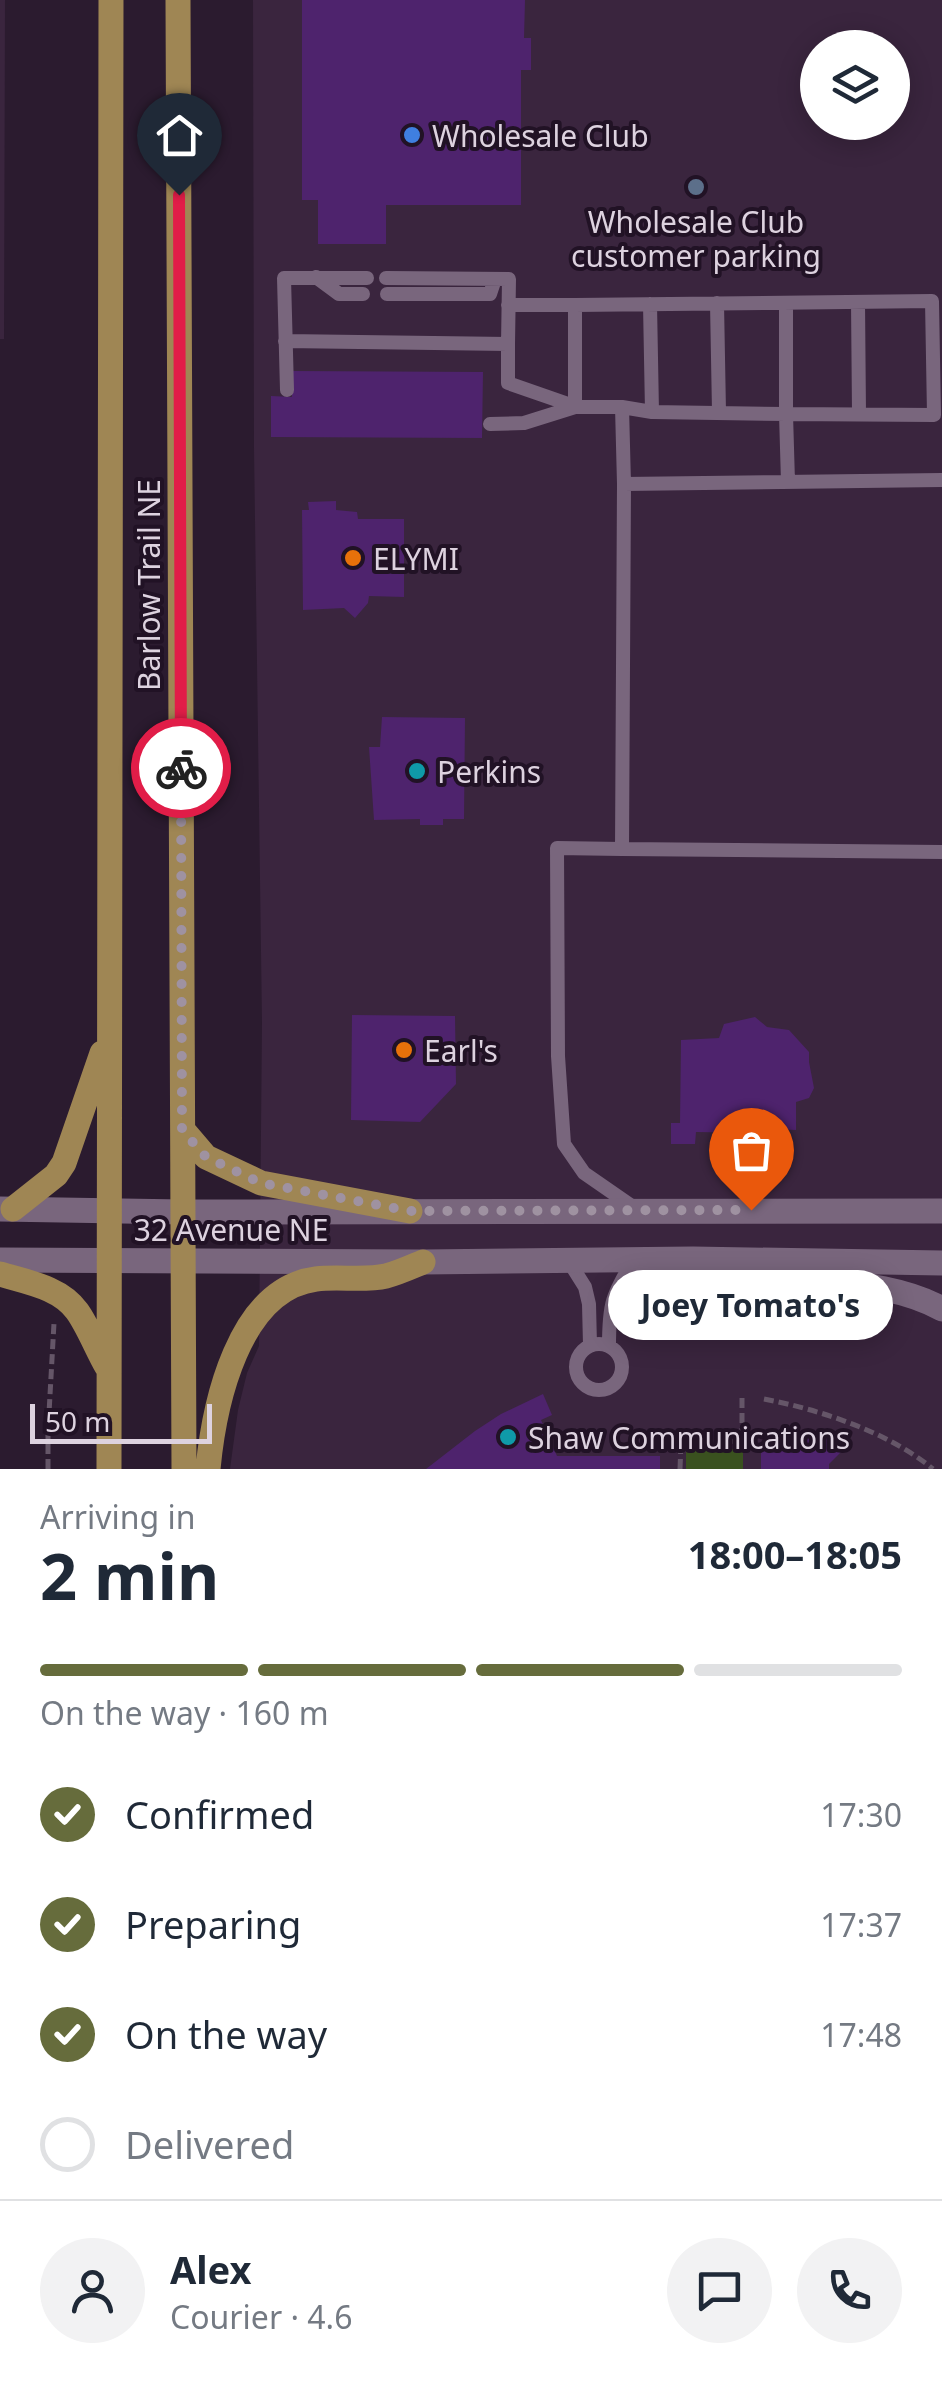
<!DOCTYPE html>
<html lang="en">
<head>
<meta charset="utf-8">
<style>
  :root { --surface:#fff; --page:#f2f2f3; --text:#1f2937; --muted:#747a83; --line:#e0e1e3; --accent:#666c3c }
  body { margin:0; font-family:"Noto Sans",sans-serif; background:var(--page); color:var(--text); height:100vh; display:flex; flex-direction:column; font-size:38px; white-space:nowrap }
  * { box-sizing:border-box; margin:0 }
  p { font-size:32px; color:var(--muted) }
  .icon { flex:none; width:55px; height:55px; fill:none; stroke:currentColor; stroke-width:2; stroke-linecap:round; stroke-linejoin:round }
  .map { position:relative; height:1469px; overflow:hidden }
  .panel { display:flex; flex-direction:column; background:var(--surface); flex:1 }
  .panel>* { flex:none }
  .controls { position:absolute; left:800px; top:30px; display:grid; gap:20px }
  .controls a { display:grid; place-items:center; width:110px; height:110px; border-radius:50%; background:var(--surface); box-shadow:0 5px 25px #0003; font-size:50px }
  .scale { position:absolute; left:30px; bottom:25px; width:182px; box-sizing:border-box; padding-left:10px; border:5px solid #ddd2df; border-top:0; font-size:28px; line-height:35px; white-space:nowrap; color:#ddd2df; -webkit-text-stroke:8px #211225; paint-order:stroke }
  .pin { position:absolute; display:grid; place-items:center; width:85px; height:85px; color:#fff; margin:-102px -42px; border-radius:50% 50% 50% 0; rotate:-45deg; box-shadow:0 0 10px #0007 }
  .pin .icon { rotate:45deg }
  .courier { position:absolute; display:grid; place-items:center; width:100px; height:100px; margin:-50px; border:8px solid #e11d48; border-radius:50%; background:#fff; color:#222; box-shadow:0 2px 12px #0007 }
  .bubble { position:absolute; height:70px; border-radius:35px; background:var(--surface); box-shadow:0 5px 25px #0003; font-size:32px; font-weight:700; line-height:70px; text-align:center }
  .summary em { font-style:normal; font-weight:700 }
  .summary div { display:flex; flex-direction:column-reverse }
  .summary { display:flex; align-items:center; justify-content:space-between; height:170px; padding:0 40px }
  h1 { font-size:65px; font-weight:700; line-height:75px }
  .bar { display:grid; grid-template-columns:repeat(4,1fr); gap:15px 10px; align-content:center; height:120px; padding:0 40px }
  .bar i { height:12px; border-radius:8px; background:var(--line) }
  .bar .selected { background:var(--accent) }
  .bar p { grid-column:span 4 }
  .line { display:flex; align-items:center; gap:25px; padding:0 40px; border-top:2px solid var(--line) }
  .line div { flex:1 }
  .round { display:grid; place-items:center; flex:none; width:105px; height:105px; border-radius:52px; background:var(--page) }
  ol { padding:0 40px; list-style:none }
  li { display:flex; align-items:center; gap:30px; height:110px }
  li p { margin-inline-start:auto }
  li .icon { padding:10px; border-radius:50%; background:var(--accent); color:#fff; stroke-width:4 }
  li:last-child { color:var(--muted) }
  li i { width:55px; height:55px; border:5px solid var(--line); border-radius:50% }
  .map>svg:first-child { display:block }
  .built { fill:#3a253e; fill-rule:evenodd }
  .green { fill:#3a511f }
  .building { fill:#4e236d }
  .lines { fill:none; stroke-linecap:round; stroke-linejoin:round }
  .path { stroke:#655668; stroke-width:5; stroke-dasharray:10 5; stroke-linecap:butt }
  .lane { stroke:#79667d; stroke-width:14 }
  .secondary { stroke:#79667d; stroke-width:25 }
  .primary { stroke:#9f8654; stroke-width:25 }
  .done { stroke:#9f92a1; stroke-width:10; stroke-dasharray:0 18 }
  .route { stroke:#e11d48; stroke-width:12 }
  .shop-dot { fill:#3f7fe0; stroke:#211225; stroke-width:4 }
  .service-dot { fill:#5c6f8a; stroke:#211225; stroke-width:4 }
  .food-dot { fill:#e8710a; stroke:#211225; stroke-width:4 }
  .culture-dot { fill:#0f9aa8; stroke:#211225; stroke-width:4 }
  .labels { text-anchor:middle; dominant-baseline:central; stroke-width:8; stroke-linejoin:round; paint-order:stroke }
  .poi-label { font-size:30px; fill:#ddd2df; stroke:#211225; text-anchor:start }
  .street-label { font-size:30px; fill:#ddd2df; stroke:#211225 }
</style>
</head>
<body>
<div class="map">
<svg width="942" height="1469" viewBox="0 0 942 1469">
  <rect width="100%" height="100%" fill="#2b1b2f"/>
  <path class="built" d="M0 0H5L4 339H0Z
    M253 0H942V1469H230L238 1410 247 1373 259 1346 262 1023 254 448ZM818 48H892V122H818Z"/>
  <path class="green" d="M686 1449H743V1469H686Z"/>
  <path class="building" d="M302 0H525L524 38H531V70H521V205H386V244H318V200H302Z
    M292 371 483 372 482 438 271 437V396L292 397Z
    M336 501V510L357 512 358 519H404V597L369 596 368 603 355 618 344 608 303 610 302 510H309L308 502Z
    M382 717 465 718 464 819H443V825H420V819L374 820 369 747H380Z
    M352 1015 455 1016 456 1084 420 1122 351 1120Z
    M755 1017 767 1027 789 1030 809 1052V1062L814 1088 809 1098 796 1102V1130L753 1128 752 1133 696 1132 695 1144H671V1123H680L681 1040 719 1038 724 1024Z
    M543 1394 552 1415 541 1420 557 1456H660V1469H426L475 1431 501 1414Z
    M820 1428 842 1451 829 1464V1469H761V1453L773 1442H805Z"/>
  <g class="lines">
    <path class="path" d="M764 1399C821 1410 888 1432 933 1469
      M48 1469V1431L54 1323
      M680 1469 681 1443 742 1441V1396"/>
    <path class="lane" d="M316 277 339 294H363
      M387 294H490L495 279
      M858 302 859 414
      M717 303 719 412
      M650 304 652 412
      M508 305H575V407
      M575 305 932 301 934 415 786 414 788 482
      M285 341 508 344 509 279 386 278
      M508 344V383L574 406
      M287 390 284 278H367
      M622 407 652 412 786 414V303
      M490 424 524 423 575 407H622L624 484
      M942 480 624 484 622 849 942 852
      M622 849 557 848 558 1056 564 1144 584 1173 636 1209
      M568 1260 585 1287 589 1304 590 1345
      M576 1367a23 23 0 1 1 46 0a23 23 0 1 1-46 0Z
      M609 1346C609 1302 612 1297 634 1259"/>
    <path class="secondary" d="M0 1209 183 1212 942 1211
      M0 1260 423 1262 693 1259 942 1263
      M766 1273C822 1283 893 1281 942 1309"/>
    <path class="primary" d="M178 0 184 1469
      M183 1130 206 1157 261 1183 410 1211
      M13 1209 56 1175 64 1163 102 1053
      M0 1274C26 1282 60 1287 77 1311 88 1326 97 1350 107 1367
      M109 1469 111 0
      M208 1469C214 1405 238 1289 316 1279 339 1276 364 1281 386 1276 398 1273 411 1267 423 1262"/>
  </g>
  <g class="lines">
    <path class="done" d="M181 768 182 1130 206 1157 261 1183 410 1211 751 1210"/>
    <path class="route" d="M179 195 181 768"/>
  </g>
  <circle class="shop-dot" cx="412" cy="135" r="10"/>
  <circle class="service-dot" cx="696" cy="187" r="10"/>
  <g class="food-dot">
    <circle cx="353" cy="558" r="10"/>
    <circle cx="404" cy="1050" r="10"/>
  </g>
  <g class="culture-dot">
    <circle cx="417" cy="771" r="10"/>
    <circle cx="508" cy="1437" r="10"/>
  </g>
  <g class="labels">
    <g class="poi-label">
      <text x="432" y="135">Wholesale Club</text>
      <text x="696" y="221" text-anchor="middle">Wholesale Club<tspan x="696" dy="34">customer parking</tspan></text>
      <text x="373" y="558">ELYMI</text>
      <text x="437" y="771">Perkins</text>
      <text x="424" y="1050">Earl's</text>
      <text x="528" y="1437">Shaw Communications</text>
    </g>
    <g class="street-label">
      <text transform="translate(148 585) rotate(-90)">Barlow Trail NE</text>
      <text x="231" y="1229">32 Avenue NE</text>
    </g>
  </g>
</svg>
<div class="controls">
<a><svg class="icon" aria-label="layers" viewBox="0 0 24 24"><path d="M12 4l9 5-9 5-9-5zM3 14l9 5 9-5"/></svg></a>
</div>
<div class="scale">50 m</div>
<div class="pin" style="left:751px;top:1210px;background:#ea580c"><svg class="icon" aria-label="bag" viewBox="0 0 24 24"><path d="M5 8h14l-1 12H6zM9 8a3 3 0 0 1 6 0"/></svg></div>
<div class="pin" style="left:179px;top:195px;background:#1f2937"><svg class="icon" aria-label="home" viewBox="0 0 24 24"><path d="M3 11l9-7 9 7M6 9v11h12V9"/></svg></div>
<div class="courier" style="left:181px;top:768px"><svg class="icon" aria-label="bike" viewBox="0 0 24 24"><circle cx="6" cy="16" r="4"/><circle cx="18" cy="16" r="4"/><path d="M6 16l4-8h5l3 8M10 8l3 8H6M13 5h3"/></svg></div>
<div class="bubble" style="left:608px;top:1270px;width:285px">Joey Tomato's</div>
</div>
<section class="panel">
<div class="summary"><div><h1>2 min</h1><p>Arriving in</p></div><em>18:00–18:05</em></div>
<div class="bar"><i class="selected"></i><i class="selected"></i><i class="selected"></i><i></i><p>On the way · 160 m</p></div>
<ol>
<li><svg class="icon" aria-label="check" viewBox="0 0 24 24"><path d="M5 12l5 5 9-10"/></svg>Confirmed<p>17:30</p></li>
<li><svg class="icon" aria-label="check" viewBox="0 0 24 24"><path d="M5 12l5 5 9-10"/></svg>Preparing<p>17:37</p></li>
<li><svg class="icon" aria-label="check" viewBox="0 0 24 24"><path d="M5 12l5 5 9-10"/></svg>On the way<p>17:48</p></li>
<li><i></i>Delivered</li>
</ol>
<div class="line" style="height:180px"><a class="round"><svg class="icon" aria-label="person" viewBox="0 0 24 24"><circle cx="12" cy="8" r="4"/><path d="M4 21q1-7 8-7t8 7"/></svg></a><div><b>Alex</b><p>Courier · 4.6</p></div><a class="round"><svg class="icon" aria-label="chat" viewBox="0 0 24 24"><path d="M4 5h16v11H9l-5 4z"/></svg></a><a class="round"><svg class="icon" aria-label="phone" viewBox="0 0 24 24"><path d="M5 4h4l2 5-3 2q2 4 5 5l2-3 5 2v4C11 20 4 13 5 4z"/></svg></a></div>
</section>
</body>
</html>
